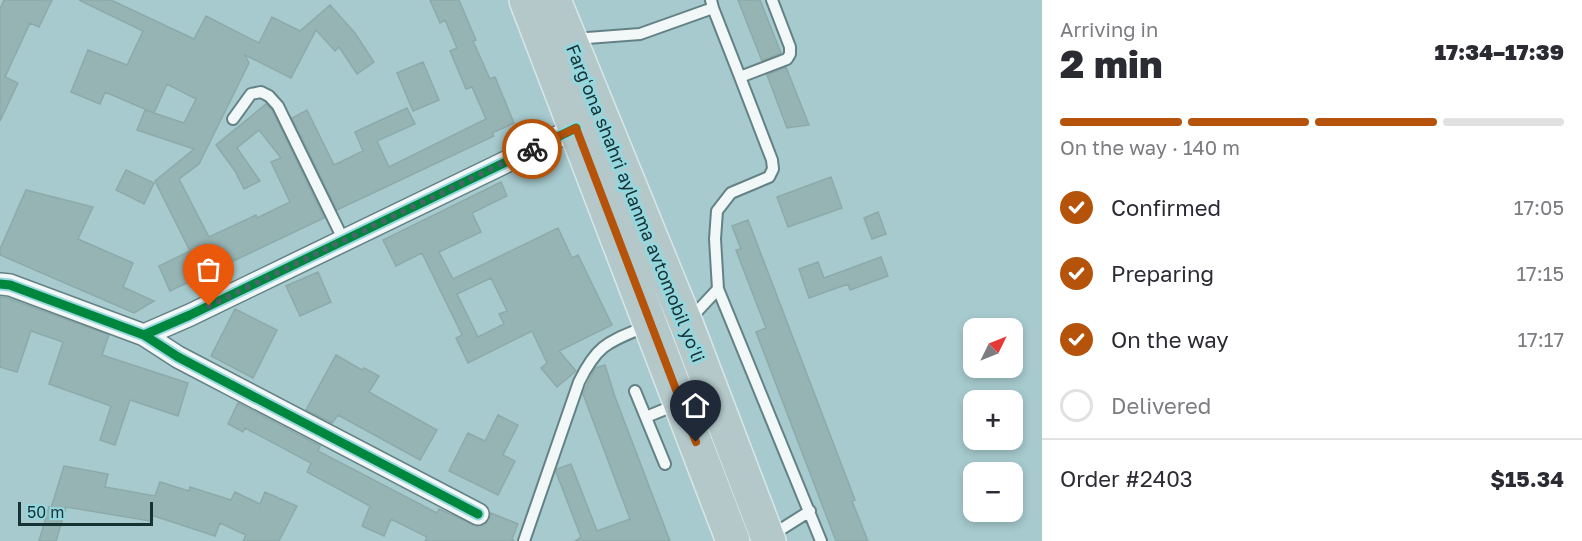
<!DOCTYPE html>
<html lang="en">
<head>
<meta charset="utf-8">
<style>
  :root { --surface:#fff; --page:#f2f2f3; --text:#2b2b33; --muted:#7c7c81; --line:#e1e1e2; --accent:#b45309 }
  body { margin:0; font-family:"Golos Text",sans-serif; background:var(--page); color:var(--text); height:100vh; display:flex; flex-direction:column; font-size:22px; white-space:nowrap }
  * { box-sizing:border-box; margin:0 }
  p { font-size:20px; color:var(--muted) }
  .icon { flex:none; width:33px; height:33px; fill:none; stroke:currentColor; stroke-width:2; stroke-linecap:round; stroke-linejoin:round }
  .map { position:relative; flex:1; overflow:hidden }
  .panel { display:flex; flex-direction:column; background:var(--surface); width:540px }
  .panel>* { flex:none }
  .needle { width:39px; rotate:47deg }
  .tools { position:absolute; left:963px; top:318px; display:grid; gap:12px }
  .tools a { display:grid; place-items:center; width:60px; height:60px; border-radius:12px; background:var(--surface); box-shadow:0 3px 9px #0003; font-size:30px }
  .scale { position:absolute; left:18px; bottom:15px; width:135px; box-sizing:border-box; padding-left:6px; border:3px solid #173235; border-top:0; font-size:16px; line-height:21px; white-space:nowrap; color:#173235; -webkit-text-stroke:4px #95d7df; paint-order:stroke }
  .pin { position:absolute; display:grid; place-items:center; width:51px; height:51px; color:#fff; margin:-62px -26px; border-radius:50% 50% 50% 0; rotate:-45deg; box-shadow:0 0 6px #0007 }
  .pin .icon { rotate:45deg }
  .courier { position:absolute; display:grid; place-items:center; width:60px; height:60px; margin:-30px; border:4px solid #b45309; border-radius:50%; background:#fff; color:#222; box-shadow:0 2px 8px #0007 }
  .summary em { font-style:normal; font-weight:800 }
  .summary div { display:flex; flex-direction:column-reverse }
  .summary { display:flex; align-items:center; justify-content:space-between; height:102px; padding:0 18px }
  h1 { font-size:39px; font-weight:800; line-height:45px }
  .bar { display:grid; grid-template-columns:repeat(4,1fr); gap:9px 6px; align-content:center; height:72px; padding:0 18px }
  .bar i { height:8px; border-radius:4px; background:var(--line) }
  .bar .on { background:var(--accent) }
  .bar p { grid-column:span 4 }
  .line { display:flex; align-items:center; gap:15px; padding:0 18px; border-top:2px solid var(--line) }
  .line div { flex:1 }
  ol { padding:0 18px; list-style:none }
  li { display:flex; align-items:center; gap:18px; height:66px }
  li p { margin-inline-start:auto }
  li .icon { padding:6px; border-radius:50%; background:var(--accent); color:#fff; stroke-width:4 }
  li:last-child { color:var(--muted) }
  li i { width:33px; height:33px; border:3px solid var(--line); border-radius:50% }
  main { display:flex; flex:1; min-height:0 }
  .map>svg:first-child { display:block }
  .building { fill:#97b4b4; stroke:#8daaaa; stroke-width:1.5; fill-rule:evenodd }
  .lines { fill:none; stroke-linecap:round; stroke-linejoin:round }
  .lane-casing { stroke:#648285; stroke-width:14 }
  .street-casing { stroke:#648285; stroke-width:24 }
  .highway-casing { stroke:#d7e7e9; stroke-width:36 }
  .lane { stroke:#f2f7f8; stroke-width:10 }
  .street { stroke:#f2f7f8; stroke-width:21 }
  .highway { stroke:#b4c8ca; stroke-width:33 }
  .cycleway-casing { stroke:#95d7df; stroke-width:13 }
  .cycleway { stroke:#00873e; stroke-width:9 }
  .done { stroke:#49676b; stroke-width:6; stroke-dasharray:0 10.8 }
  .route { stroke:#b45309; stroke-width:8 }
  .labels { text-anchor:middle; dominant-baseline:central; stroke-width:6; stroke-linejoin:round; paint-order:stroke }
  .street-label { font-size:18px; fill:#173235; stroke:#95d7df }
</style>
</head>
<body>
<main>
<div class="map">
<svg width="1042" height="541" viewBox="0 0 1042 541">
  <rect width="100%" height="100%" fill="#a6cace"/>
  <path class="building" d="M4 0H52L39 27 30 23 5 77 18 83 0 121V9Z
    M79 0H111L194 39 206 16 259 43 272 17 300 31 330 5 355 33 374 62 357 74 339 47 335 51 316 30 291 78 245 55 249 63 199 164 179 179 209 237 256 215 257 218 290 202 271 162 281 158 259 130 237 148 260 181 244 189 235 171 216 145 266 104 272 110 324 218 170 291 159 266 190 251 155 181 194 149 137 130 145 110 184 123 196 99 167 84 154 113 105 92 100 104 71 92 88 50 127 65 143 31Z
    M430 0H459L476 40 473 41 490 79 495 77 514 123 492 133 494 136 337 210 292 118 307 110 334 165 363 151 355 132 407 108 415 124 377 141 389 167 486 119 472 87 466 89 450 51 457 48 445 20 440 23Z
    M738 0H760L781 53 762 61Z
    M423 62 439 100 413 111 397 73Z
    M786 67 809 125 787 128 767 75Z
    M126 170 154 183 144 204 116 190Z
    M831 177 842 208 788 227 777 197Z
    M501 182 507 196 472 213 481 232 439 252 453 279 558 228 572 258 578 255 612 325 559 351 576 371 557 387 541 368 547 363 532 331 468 363 456 338 462 335 422 253 396 266 383 240ZM491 278 507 311 499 314 504 324 478 337 457 294Z
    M26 190 93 207 78 239 133 263 123 287 154 301 134 313 0 255V249Z
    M878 212 886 234 872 239 864 218Z
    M748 220 855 500 852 501 868 541H836L756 332 766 328 736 250 741 249 732 226Z
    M881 257 888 276 850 290 848 284 809 298 799 269 818 262 824 278Z
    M318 272 331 302 300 316 286 286Z
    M0 297 7 298 109 335 102 355 188 383 178 416 130 400 115 445 100 440 111 406 49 384 63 342 31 331 17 372 0 367Z
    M235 309 277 330 253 378 211 356Z
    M336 355 362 370 364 368 379 376 369 392 437 430 420 460 338 415 332 423 306 410Z
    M605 365 615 397 670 541H575L581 537 556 472 557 469 571 464 597 531 630 519 583 394 595 368Z
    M238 403 320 446 318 451 437 513 439 509 478 527 485 524 489 519 491 513 518 524 512 539 514 541H425L427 537 391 519 384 536 362 526 370 506 307 472 311 463 245 428 243 432 228 424Z
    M498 415 518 425 503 455 515 461 498 495 449 471 468 433 485 441Z
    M64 466 108 474 105 487 155 496 160 482 189 491 190 487 231 500 235 492 260 504 265 492 297 506 279 541H243L246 535 220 523 215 536 151 515 150 521 66 507 56 541H39L49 507 51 508Z"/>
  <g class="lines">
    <g class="lane-casing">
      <path id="lane" d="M713 8 740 77
        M574 39 640 34 713 8 711 0
        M233 119 251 94 261 92 269 96 278 106 344 241
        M718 289 821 541
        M689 320 718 289 715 239 717 211 731 193 769 177 773 169 772 160 740 77 787 59 790 54V47L772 0
        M635 391 665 464
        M646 417 678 404
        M772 535 810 511
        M524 541 579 382C598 343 609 342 647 326"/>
    </g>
    <g class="street-casing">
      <path id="street" d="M0 284 10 285 144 335 190 315 576 128
        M144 335 178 357 478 514"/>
    </g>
    <g class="highway-casing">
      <path id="highway" d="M526 0 733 541
        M554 0 686 323 769 541"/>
    </g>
    <use href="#lane" class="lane"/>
    <use href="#street" class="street"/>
    <use href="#highway" class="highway"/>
    <g class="cycleway-casing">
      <path id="cycleway" d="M0 284 10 285 144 335 190 315 576 128
        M144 335 178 357 478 514"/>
    </g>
    <use href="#cycleway" class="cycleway"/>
  </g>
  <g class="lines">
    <path class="done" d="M209 306 532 149"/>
    <path class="route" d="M532 149 576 128 696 442"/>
  </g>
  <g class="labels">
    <g class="street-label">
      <text transform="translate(636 203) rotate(68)">Fargʻona shahri aylanma avtomobil yoʻli</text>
    </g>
  </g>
</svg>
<div class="tools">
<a><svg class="needle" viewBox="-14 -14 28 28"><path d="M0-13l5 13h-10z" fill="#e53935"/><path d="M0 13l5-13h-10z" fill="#7c7c81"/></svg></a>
<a>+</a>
<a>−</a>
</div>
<div class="scale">50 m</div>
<div class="pin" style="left:209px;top:306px;background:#ea580c"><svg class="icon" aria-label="bag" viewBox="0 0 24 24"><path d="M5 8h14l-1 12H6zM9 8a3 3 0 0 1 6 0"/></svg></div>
<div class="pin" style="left:696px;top:442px;background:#1f2937"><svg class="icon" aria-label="home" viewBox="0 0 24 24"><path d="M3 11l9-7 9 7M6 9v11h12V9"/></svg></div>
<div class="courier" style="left:532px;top:149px"><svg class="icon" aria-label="bike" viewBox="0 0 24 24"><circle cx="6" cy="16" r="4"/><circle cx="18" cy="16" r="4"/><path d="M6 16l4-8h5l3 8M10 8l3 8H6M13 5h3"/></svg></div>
</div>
<section class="panel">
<div class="summary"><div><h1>2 min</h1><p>Arriving in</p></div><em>17:34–17:39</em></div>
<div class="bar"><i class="on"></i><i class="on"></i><i class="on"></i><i></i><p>On the way · 140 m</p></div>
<ol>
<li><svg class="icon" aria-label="check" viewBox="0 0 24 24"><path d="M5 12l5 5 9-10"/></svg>Confirmed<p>17:05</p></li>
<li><svg class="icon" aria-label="check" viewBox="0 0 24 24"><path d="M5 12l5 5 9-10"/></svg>Preparing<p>17:15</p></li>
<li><svg class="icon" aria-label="check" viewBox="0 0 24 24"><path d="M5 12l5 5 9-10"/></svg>On the way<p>17:17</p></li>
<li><i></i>Delivered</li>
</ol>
<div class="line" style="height:78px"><div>Order #2403</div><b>$15.34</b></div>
</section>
</main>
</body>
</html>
